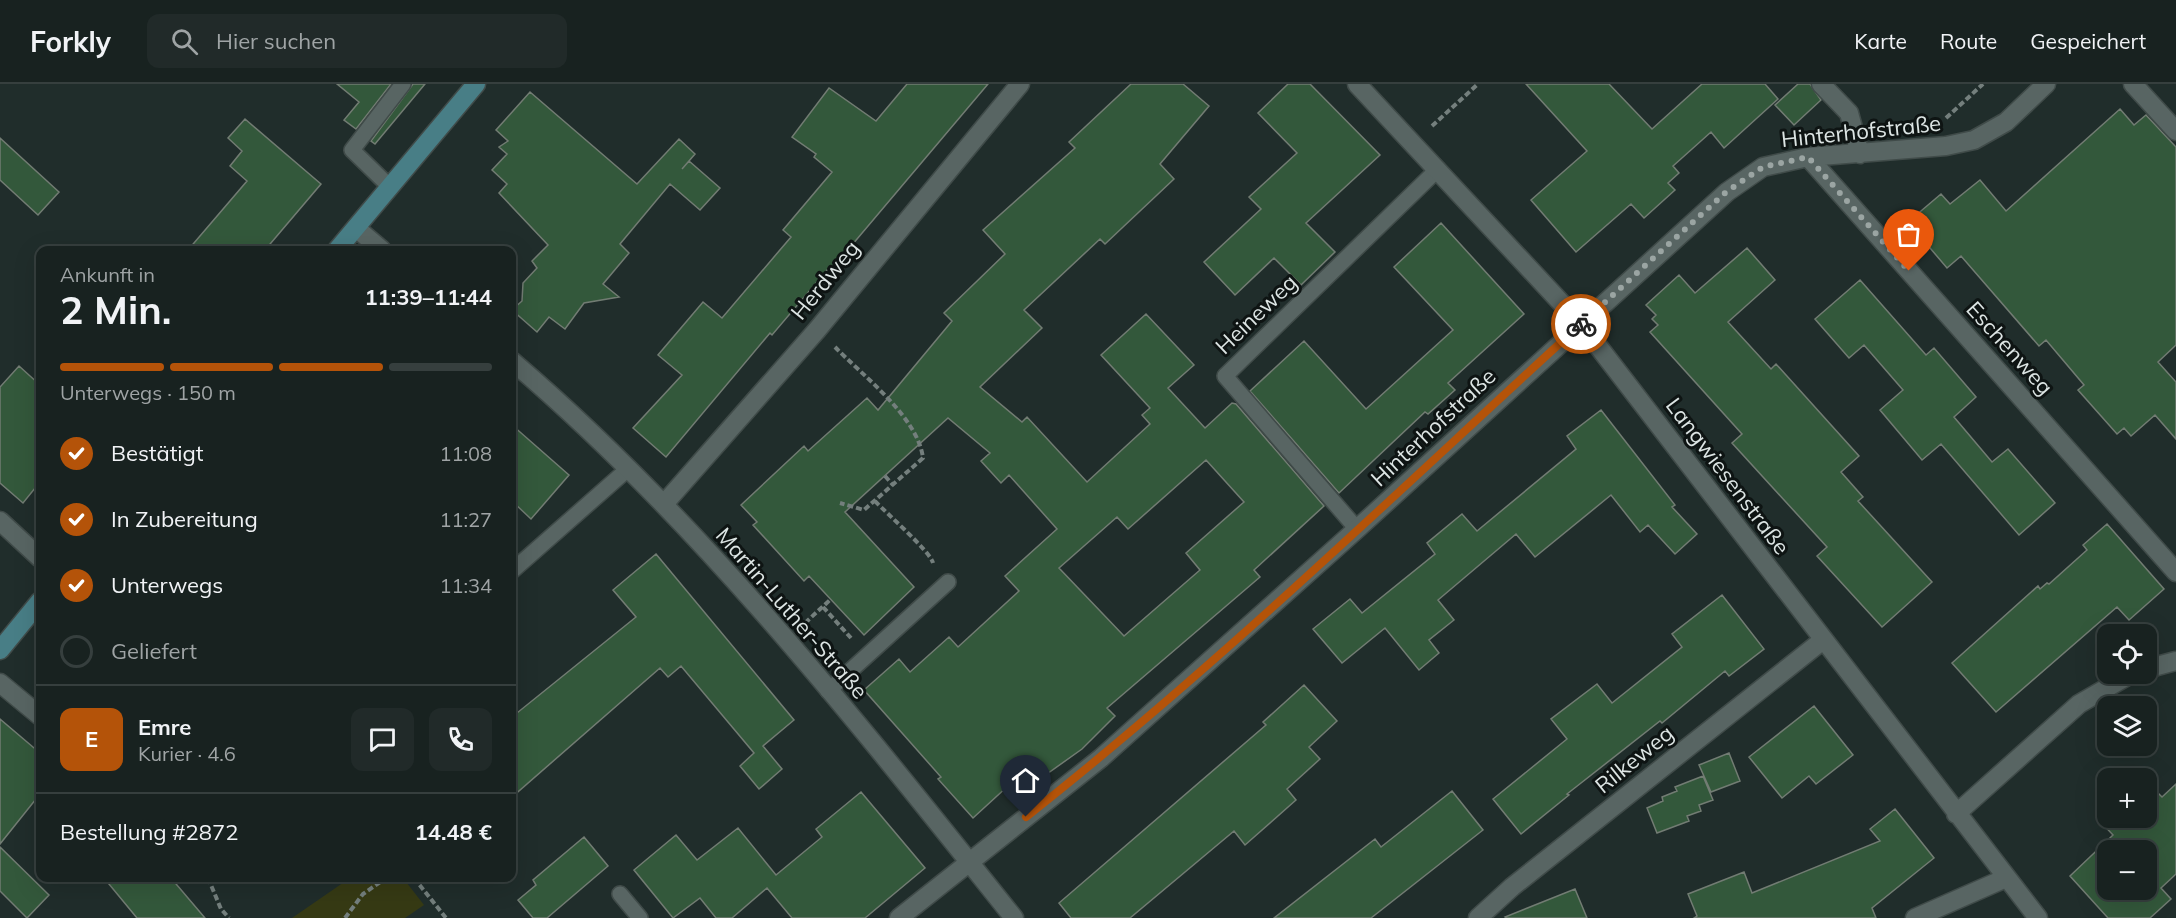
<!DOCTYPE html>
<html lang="de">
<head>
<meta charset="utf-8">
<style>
  :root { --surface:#182220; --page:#212a29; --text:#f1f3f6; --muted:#9fa4a5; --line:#363f3e; --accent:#b45309 }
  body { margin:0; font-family:Mulish,sans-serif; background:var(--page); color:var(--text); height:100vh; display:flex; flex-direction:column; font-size:22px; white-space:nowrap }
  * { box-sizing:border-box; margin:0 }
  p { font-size:20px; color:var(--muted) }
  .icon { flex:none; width:33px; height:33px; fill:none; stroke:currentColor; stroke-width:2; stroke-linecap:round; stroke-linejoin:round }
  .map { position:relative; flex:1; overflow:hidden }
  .drawer { position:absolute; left:36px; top:162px; width:480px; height:636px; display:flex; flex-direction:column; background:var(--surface); border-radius:12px; box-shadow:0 6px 24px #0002,0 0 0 2px var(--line) }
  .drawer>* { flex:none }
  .buttons { position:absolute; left:2097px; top:540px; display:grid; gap:12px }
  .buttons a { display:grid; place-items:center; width:60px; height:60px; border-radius:12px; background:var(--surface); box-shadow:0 6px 24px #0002,0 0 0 2px var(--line); font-size:30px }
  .pin { position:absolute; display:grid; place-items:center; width:51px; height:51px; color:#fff; margin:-62px -26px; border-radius:50% 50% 50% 0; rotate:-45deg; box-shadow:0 0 6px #0007 }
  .pin .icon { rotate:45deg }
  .courier { position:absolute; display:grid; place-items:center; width:60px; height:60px; margin:-30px; border:4px solid #b45309; border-radius:50%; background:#fff; color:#222; box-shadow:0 2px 8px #0007 }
  .head em { font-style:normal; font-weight:700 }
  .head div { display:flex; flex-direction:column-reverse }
  .head { display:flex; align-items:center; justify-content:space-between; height:102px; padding:0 24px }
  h1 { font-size:39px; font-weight:700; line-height:45px }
  .bar { display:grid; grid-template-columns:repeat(4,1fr); gap:9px 6px; align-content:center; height:72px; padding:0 24px }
  .bar i { height:8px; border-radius:4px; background:var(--line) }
  .bar .on { background:var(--accent) }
  .bar p { grid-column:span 4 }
  .line { display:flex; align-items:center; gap:15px; padding:0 24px; border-top:2px solid var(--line) }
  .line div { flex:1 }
  .round { display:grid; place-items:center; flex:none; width:63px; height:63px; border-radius:12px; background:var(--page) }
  ol { padding:0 24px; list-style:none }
  li { display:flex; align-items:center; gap:18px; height:66px }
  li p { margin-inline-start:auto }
  li .icon { padding:6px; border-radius:50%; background:var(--accent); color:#fff; stroke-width:4 }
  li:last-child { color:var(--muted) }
  li i { width:33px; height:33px; border:3px solid var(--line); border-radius:50% }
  header { display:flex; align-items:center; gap:36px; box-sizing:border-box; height:84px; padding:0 30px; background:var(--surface); border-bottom:2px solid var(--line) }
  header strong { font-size:28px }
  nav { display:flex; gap:33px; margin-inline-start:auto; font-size:21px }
  .search { width:420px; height:54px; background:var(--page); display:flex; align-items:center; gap:15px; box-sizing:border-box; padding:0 21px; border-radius:12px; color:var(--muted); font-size:22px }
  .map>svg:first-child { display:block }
  .green { fill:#363a14 }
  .building { fill:#33583b; stroke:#727c73; stroke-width:1.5; fill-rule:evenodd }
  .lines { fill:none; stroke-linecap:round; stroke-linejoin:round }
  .lane-casing { stroke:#404b49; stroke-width:18 }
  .street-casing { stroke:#404b49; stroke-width:21 }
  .secondary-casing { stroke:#404b49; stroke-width:21 }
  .path { stroke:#747f7d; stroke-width:4; stroke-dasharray:6 3; stroke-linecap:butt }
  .lane { stroke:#586563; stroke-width:15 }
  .street { stroke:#586563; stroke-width:18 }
  .secondary { stroke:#487e86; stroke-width:18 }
  .done { stroke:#9ba5a3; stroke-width:6; stroke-dasharray:0 10.8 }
  .route { stroke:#b45309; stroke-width:8 }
  .labels { text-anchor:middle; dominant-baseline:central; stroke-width:6; stroke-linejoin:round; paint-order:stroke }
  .street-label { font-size:22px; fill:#dde5e4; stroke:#0e1413 }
</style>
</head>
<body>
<header>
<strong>Forkly</strong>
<div class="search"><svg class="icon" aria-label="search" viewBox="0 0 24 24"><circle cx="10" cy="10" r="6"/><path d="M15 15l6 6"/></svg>Hier suchen</div>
<nav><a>Karte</a><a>Route</a><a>Gespeichert</a></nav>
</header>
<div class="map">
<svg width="2176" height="834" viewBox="0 0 2176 834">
  <rect width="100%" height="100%" fill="#202d2b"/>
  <path class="green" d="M350 794H403L424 821 405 834H292Z"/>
  <path class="building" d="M337 0H391L356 45 344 36 359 18Z
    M413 0H425L375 60 371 57Z
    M907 0H988L830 187 828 185 772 251 770 249 666 373 633 344 682 291 658 271 703 218 722 234 791 153 783 146 832 88 814 73 816 70 792 53 829 4 876 37Z
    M1131 0H1183L1209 22 1160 80 1174 95 1105 160 1100 155 1024 226 1042 244 980 303 1022 338 1027 333 1087 398 1150 340 1142 331 1150 324 1101 271 1146 230 1194 281 1168 304 1205 344 1232 319 1236 320 1324 422 1254 486 1260 493 1107 624 1115 632 1082 665 1030 702 1021 690 973 734 938 695 941 693 864 606 899 575 910 588 949 553 958 563 1019 507 1005 492 1057 445 1009 391 1001 399 981 377 990 369 948 334 845 428 914 503 864 551 809 492 804 497 753 441 757 438 741 421 804 362 808 367 867 314 878 326 952 237 944 229 1005 170 983 146 1075 64 1069 58ZM1206 376 1244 418 1186 469 1200 486 1124 552 1059 484 1117 433 1128 445Z
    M1288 0H1310L1380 71 1306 139 1335 168 1301 201 1274 174 1235 211 1204 178 1261 125 1249 113 1297 69 1258 29Z
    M1526 0H1609L1652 45 1702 0H1765L1778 15 1724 64 1711 48 1673 82 1679 89 1668 99 1675 106 1644 134 1631 120 1576 168 1531 116 1587 67Z
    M1798 0H1810L1821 16 1794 41 1775 21Z
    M530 8 637 100 679 55 695 70 682 85 689 77 720 104 700 126 670 100 620 160 629 169 603 200 619 213 584 219 565 245 549 233 537 248 512 226 522 217 523 199 537 184 532 177 548 161 499 109 507 100 492 86 507 70 499 63 508 57 496 46Z
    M2120 25 2134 41 2146 31 2176 63V261L2158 278 2176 298V355L2155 331 2131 352 2124 344 2117 350 2078 306 2084 301 2046 256 2039 262 1961 172 1947 184 1908 138 1941 110 1950 120 1980 96 2006 127Z
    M245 35 321 100 265 166H188L247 97 230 82 242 67 228 54Z
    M0 54 59 108 38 131 0 96Z
    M1441 139 1524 230 1448 299 1455 306 1428 330 1425 328 1339 409 1250 307 1304 257 1366 325 1453 246 1394 183Z
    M1747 164 1775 196 1728 238 1771 285 1776 280 1859 372 1841 388 1863 413 1858 417 1932 498 1882 543 1817 472 1827 463 1732 359 1742 350 1650 248 1658 241 1652 235 1656 231 1646 221 1679 191 1695 209Z
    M1860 196 1926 271 1934 264 1976 313 1954 333 1992 378 2008 365 2055 419 2019 451 1941 360 1922 376 1880 326 1903 306 1864 261 1849 274 1815 235Z
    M19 282 40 301V398L23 419 0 399V303Z
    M1601 326 1675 421 1672 423 1697 450 1675 470 1648 441 1640 448 1611 411 1535 473 1516 450 1438 516 1454 536 1429 556 1439 569 1419 586 1385 544 1342 579 1313 545 1350 515 1362 529 1435 470 1427 459 1462 430 1477 447 1576 365 1567 352Z
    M512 341 569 391 531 435 512 417Z
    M2107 440 2164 505 2129 536 2117 523 1996 628 1952 579 2038 502 2040 505 2047 499 2049 500 2087 466 2083 461Z
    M656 470 794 636 763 662 782 685 759 705 740 682 754 669 681 582 668 593 660 584 512 713V633L636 533 613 506Z
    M1722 511 1764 565 1729 592 1725 587 1662 639 1660 637 1567 710 1569 711 1521 750 1493 715 1567 655 1551 635 1597 600 1612 619 1682 563 1672 550Z
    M1304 601 1337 637 1309 663 1320 675 1287 705 1296 716 1245 761 1234 747 1130 834H1071L1059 819 1266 641 1263 638Z
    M1814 622 1853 671 1816 700 1809 692 1782 714 1749 673Z
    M0 635 40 669V710L0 760Z
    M1729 669 1740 697 1711 708 1699 681Z
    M1703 692 1713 716 1699 721 1701 727 1687 732 1689 737 1657 749 1647 724 1663 717 1662 713 1677 707 1675 703Z
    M2146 697 2162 713 2176 700V790L2161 804 2171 815 2150 834H2108L2070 792 2113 751 2097 734H2146ZM2108 766H2146V806H2108Z
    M1452 707 1483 746 1371 834H1274L1375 755 1381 763Z
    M861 708 925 784 865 834H792L767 804 732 834H716L700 814 673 834 634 786 676 751 697 776 738 744 776 791 822 753 816 745Z
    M1895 725 1934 774 1872 824 1876 834H1694L1697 832 1688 810 1744 788 1752 809 1880 757 1870 745Z
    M584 753 608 782 547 834H533L518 816 536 801 533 796Z
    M0 763 49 811 27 834 0 807Z
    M104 794H171L205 834H137Z
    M1575 805 1587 834H1506L1505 833Z"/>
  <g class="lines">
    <g class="lane-casing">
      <path id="lane" d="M390 103 352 66 403 0
        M1357 445 1225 292 1438 85
        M512 487 629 384
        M828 607 948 498
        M620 810 640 834"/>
    </g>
    <g class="street-casing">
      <path id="street" d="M1357 0 1581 240 2038 834
        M1821 0 1849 29 1860 70
        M2133 0 2176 47
        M1808 73 2176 488
        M356 144 382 166
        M512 277C702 439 858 639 1014 834
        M664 420 817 246 1020 0
        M0 437 40 474
        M2146 585 2176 577
        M0 599 40 632
        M1956 730 2079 620 2131 590
        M899 834 1101 674 1357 445 1727 108 1763 83 1808 73 1946 62 1974 56 2006 38 2046 0
        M1478 834 1512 803 1823 556
        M1915 834 2006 794"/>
    </g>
    <g class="secondary-casing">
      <path id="secondary" d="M337 166 476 0
        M0 566 40 517"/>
    </g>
    <path class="path" d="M1946 34 1983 0
      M1432 42 1478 0
      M835 263C863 292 918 333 923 374L864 426 840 419
      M885 392 893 401
      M875 417C887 430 930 467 933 479
      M823 523 851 554
      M805 539 831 515
      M208 794 221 825 229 834
      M414 794 446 834
      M345 834 363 810 386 794"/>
    <use href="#lane" class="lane"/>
    <use href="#street" class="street"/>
    <use href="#secondary" class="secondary"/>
  </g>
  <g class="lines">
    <path class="done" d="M1581 240 1726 108 1763 83 1808 73 1909 187"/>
    <path class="route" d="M1026 733C1220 580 1398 407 1581 240"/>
  </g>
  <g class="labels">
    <g class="street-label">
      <text transform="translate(1861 47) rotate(-6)">Hinterhofstraße</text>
      <text transform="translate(825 196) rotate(-51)">Herdweg</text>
      <text transform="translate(1256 230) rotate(-44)">Heineweg</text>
      <text transform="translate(2010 264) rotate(48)">Eschenweg</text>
      <text transform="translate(1433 343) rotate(-43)">Hinterhofstraße</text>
      <text transform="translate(1728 392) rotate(53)">Langwiesenstraße</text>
      <text transform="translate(792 529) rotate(49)">Martin-Luther-Straße</text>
      <text transform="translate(1634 675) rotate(-39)">Rilkeweg</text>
    </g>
  </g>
</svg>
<div class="buttons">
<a><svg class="icon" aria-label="locate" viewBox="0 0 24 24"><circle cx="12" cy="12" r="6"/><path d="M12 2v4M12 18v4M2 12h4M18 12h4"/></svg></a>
<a><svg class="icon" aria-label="layers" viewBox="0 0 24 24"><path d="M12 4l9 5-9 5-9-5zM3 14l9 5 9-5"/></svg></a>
<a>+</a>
<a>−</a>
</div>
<div class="pin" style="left:1909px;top:187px;background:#ea580c"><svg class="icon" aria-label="bag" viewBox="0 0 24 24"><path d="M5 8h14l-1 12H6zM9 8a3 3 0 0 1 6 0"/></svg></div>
<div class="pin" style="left:1026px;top:733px;background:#1f2937"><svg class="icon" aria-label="home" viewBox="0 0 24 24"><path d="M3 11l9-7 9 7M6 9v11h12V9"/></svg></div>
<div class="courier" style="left:1581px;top:240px"><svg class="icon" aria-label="bike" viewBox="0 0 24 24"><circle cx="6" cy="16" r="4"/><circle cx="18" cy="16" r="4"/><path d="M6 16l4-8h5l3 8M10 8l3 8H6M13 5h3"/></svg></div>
<section class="drawer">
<div class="head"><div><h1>2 Min.</h1><p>Ankunft in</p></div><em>11:39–11:44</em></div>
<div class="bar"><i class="on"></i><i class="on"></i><i class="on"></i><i></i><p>Unterwegs · 150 m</p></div>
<ol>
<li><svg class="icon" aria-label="check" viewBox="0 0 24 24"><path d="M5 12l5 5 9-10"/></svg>Bestätigt<p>11:08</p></li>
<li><svg class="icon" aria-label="check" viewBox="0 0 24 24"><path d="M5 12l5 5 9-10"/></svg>In Zubereitung<p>11:27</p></li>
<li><svg class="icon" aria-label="check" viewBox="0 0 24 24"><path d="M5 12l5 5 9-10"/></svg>Unterwegs<p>11:34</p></li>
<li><i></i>Geliefert</li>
</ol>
<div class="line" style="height:108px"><b class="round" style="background:var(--accent);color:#fff">E</b><div><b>Emre</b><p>Kurier · 4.6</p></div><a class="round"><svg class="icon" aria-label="chat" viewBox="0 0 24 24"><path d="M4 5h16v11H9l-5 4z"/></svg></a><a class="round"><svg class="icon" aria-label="phone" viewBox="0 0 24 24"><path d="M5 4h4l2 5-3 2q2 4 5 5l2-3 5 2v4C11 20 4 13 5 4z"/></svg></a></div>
<div class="line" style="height:78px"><div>Bestellung #2872</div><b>14.48 €</b></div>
</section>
</div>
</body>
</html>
